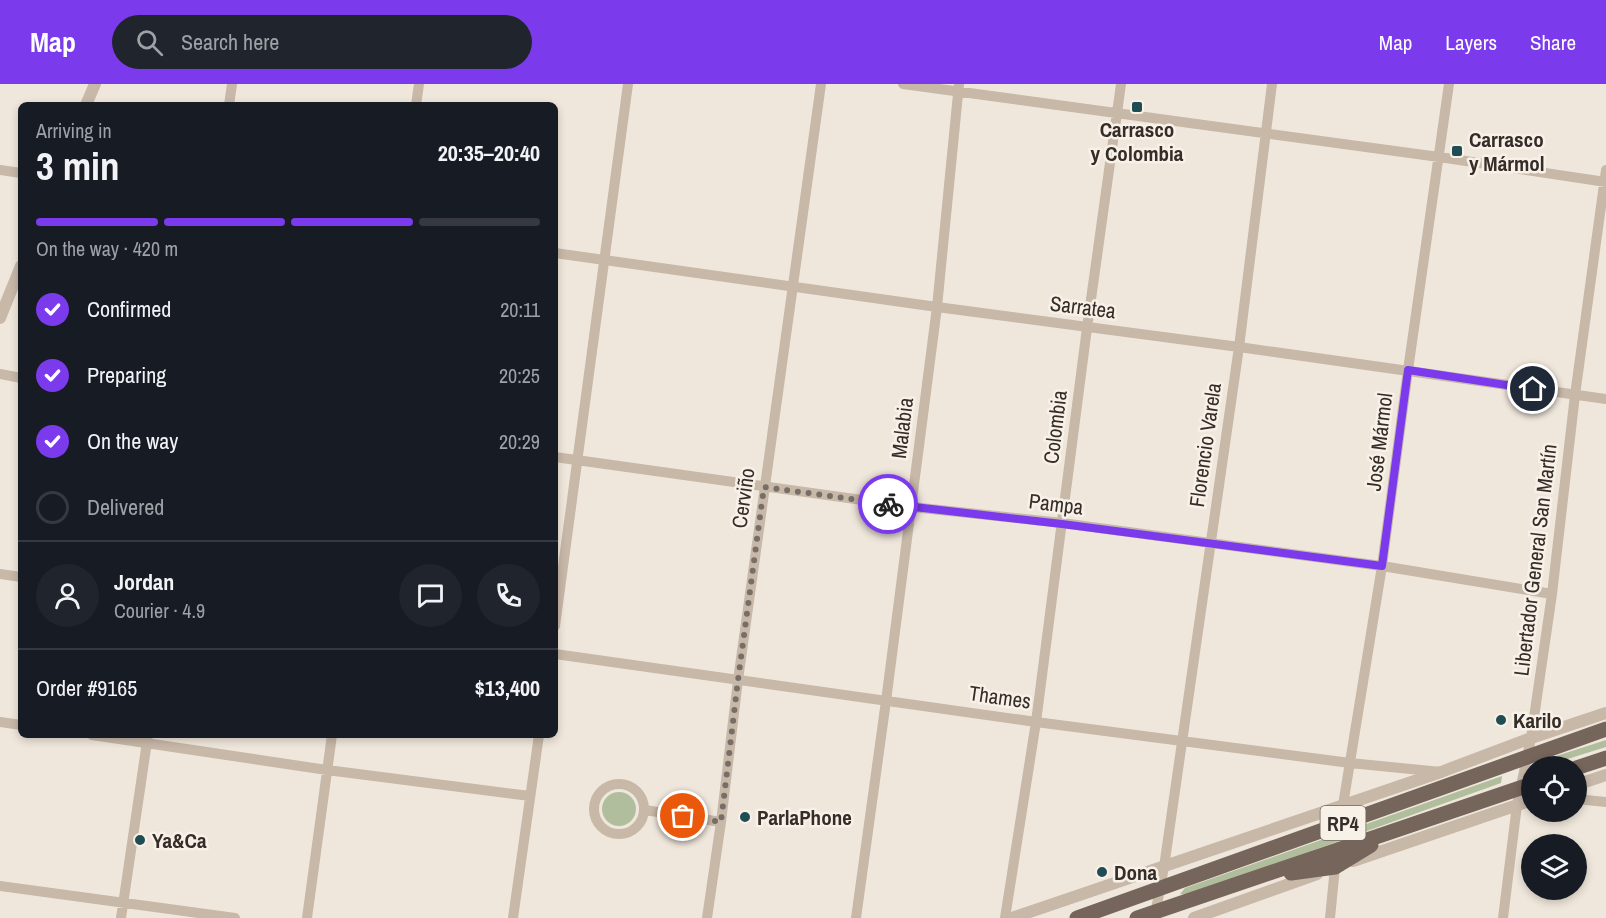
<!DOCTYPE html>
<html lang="en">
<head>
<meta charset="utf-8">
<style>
  :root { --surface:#171b24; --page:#20242c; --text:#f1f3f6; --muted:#9ea1a6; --line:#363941; --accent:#7c3aed }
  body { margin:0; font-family:"Archivo Narrow",sans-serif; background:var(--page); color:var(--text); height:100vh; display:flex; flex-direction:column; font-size:22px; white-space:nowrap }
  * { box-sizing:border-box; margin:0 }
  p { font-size:20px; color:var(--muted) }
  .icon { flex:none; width:33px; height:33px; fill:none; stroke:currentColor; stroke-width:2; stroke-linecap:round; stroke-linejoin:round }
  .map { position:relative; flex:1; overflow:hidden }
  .sheet { position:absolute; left:18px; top:18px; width:540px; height:636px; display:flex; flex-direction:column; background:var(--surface); border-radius:9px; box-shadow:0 3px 9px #0003 }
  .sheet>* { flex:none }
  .tools { position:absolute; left:1521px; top:672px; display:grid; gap:12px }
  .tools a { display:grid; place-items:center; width:66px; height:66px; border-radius:50%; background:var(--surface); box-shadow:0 3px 9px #0003; font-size:30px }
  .pin { position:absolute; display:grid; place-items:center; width:51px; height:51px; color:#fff; margin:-26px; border:3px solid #fff; border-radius:50%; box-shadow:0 2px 6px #0007 }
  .courier { position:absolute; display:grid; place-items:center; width:60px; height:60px; margin:-30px; border:4px solid #7c3aed; border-radius:50%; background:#fff; color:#222; box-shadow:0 2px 8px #0007 }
  .head em { font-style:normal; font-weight:700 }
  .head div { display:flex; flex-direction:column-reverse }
  .head { display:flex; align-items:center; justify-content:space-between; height:102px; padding:0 18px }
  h1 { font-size:39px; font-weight:700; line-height:45px }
  .bar { display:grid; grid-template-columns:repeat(4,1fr); gap:9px 6px; align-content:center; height:72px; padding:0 18px }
  .bar i { height:8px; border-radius:4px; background:var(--line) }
  .bar .on { background:var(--accent) }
  .bar p { grid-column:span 4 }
  .line { display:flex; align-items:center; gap:15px; padding:0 18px; border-top:2px solid var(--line) }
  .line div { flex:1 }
  .round { display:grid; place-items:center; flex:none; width:63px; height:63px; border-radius:32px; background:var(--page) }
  ol { padding:0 18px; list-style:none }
  li { display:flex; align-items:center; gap:18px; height:66px }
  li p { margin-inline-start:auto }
  li .icon { padding:6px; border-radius:50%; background:var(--accent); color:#fff; stroke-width:4 }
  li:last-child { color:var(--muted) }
  li i { width:33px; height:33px; border:3px solid var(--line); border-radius:50% }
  header { display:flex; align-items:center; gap:36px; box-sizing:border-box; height:84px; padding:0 30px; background:var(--accent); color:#fff }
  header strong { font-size:28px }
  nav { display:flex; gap:33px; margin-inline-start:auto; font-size:21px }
  .search { width:420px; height:54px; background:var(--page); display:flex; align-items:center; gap:15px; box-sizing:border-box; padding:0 21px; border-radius:33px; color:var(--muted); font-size:22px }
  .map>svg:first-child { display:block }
  .green { fill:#b1be9d }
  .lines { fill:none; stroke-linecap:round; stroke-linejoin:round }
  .minor { stroke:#c7b8a8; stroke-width:10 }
  .tertiary { stroke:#c7b8a8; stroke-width:12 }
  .primary { stroke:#75655a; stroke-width:15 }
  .done { stroke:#766e67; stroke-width:6; stroke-dasharray:0 10.8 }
  .route { stroke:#7c3aed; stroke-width:8 }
  .poi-dot { fill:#204d53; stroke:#f8f1e8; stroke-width:2 }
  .labels { text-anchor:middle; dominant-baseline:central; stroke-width:5; stroke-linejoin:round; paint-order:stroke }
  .shield { fill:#f8f1e8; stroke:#706862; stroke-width:1.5 }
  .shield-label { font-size:20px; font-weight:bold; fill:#352d28 }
  .poi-label { font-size:21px; font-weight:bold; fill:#352d28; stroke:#f8f1e8; text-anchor:start }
  .street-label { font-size:21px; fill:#352d28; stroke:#f8f1e8 }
</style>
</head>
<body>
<header>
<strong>Map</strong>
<div class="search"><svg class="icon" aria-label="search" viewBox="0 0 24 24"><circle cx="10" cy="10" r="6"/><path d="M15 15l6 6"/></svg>Search here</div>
<nav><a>Map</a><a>Layers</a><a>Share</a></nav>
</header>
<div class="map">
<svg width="1606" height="834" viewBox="0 0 1606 834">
  <rect width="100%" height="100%" fill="#f0e7dc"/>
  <path class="green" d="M1606 656V663L1545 682 1547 675Z
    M1502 692 1501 699 1188 811 1180 810 1185 804Z
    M602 725a17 17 0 1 1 34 0a17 17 0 1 1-34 0Z"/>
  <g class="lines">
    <path class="minor" d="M903 0 1439 73 1606 98
      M229 21 232 0
      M416 21 419 0
      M0 86 21 89
      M555 169 937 223 1239 263 1606 315
      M0 290 21 294
      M555 373 912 423 1062 439 1382 482 1552 510
      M0 490 21 493
      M555 542 628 0
      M555 570 1036 638 1350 679 1441 688
      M0 638 21 641
      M92 651 327 686 530 712
      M594 725a25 25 0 1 1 50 0a25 25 0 1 1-50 0Z
      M1576 715 1606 718
      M1343 721 1382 482 1408 286 1449 0
      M645 726 721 738
      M0 802 235 834
      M1155 831 1164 783 1239 263 1272 0
      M121 834 148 651
      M307 834 332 651
      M513 834 539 651
      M707 834 721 738 738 596 821 0
      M856 834 886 617 937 223 959 0
      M1005 834 1036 638 1087 244 1121 0
      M1330 834 1335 783
      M1503 834 1517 721 1531 654 1552 510 1575 311 1606 86"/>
    <path class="tertiary" d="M86 21 95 0
      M0 234 21 182
      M1576 701 1606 691
      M1353 777 1532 716
      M1012 834 1441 688 1531 654 1606 629
      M1194 834 1317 790"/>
    <path class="primary" d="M1576 684 1606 674
      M1291 789 1335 783 1371 761
      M1077 834 1606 645
      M1137 834 1532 700"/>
  </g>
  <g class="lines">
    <path class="done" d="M683 732 721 738 738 596 764 403 888 420"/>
    <path class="route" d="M888 420 1062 440 1382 482 1408 286 1533 305"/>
  </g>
  <g class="poi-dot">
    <rect x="1131" y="17" width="12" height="12" rx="3"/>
    <rect x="1451" y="61" width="12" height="12" rx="3"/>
    <circle cx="1501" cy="636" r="6"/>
    <circle cx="745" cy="733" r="6"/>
    <circle cx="140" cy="756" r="6"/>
    <circle cx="1102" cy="788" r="6"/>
  </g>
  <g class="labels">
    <rect class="shield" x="1320.5" y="722" width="45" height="34" rx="4.5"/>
    <g class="shield-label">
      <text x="1343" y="739">RP4</text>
    </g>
    <g class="poi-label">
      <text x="1137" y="45" text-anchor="middle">Carrasco<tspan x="1137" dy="24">y Colombia</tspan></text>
      <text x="1469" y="55">Carrasco<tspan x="1469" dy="24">y Mármol</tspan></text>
      <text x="1513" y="636">Karilo</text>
      <text x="757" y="733">ParlaPhone</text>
      <text x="152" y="756">Ya&amp;Ca</text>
      <text x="1114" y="788">Dona</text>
    </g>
    <g class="street-label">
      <text transform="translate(1083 223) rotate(7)">Sarratea</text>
      <text transform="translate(1055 343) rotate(-83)">Colombia</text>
      <text transform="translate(902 344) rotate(-83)">Malabia</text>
      <text transform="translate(1379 358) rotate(-83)">José Mármol</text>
      <text transform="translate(1205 361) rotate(-82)">Florencio Varela</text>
      <text transform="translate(743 414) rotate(-82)">Cerviño</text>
      <text transform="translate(1056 420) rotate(7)">Pampa</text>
      <text transform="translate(1535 476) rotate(-83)">Libertador General San Martín</text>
      <text transform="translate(1000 613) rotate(8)">Thames</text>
    </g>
  </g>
</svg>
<div class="tools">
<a><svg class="icon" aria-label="locate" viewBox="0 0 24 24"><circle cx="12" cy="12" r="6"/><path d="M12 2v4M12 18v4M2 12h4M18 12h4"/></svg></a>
<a><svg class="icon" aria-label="layers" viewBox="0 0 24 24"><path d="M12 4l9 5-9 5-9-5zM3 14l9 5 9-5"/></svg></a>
</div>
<div class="pin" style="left:683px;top:732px;background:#ea580c"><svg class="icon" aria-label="bag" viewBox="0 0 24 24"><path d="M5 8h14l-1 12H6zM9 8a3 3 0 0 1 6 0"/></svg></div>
<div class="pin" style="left:1533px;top:305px;background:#1f2937"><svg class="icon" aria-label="home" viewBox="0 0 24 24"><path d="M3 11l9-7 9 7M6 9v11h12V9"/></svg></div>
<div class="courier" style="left:888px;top:420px"><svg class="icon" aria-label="bike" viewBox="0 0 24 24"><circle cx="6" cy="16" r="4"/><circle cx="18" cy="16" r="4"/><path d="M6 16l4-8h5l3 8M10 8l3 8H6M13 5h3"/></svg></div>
<section class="sheet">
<div class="head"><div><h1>3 min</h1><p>Arriving in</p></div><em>20:35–20:40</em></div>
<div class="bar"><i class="on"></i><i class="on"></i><i class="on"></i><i></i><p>On the way · 420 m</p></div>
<ol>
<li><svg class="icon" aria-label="check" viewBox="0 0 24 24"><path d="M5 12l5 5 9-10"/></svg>Confirmed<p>20:11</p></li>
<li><svg class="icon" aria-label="check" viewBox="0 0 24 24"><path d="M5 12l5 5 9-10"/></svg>Preparing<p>20:25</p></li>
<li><svg class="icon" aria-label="check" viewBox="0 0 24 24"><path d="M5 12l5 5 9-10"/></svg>On the way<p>20:29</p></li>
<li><i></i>Delivered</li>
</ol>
<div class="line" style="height:108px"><a class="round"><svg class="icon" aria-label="person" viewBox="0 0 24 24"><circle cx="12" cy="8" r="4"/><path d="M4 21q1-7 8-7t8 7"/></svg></a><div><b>Jordan</b><p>Courier · 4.9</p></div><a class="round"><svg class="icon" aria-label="chat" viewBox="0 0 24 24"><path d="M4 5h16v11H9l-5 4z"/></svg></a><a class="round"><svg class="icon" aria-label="phone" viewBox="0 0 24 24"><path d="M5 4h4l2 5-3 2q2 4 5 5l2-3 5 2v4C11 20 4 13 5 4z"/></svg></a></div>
<div class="line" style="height:78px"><div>Order #9165</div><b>$13,400</b></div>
</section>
</div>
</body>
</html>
